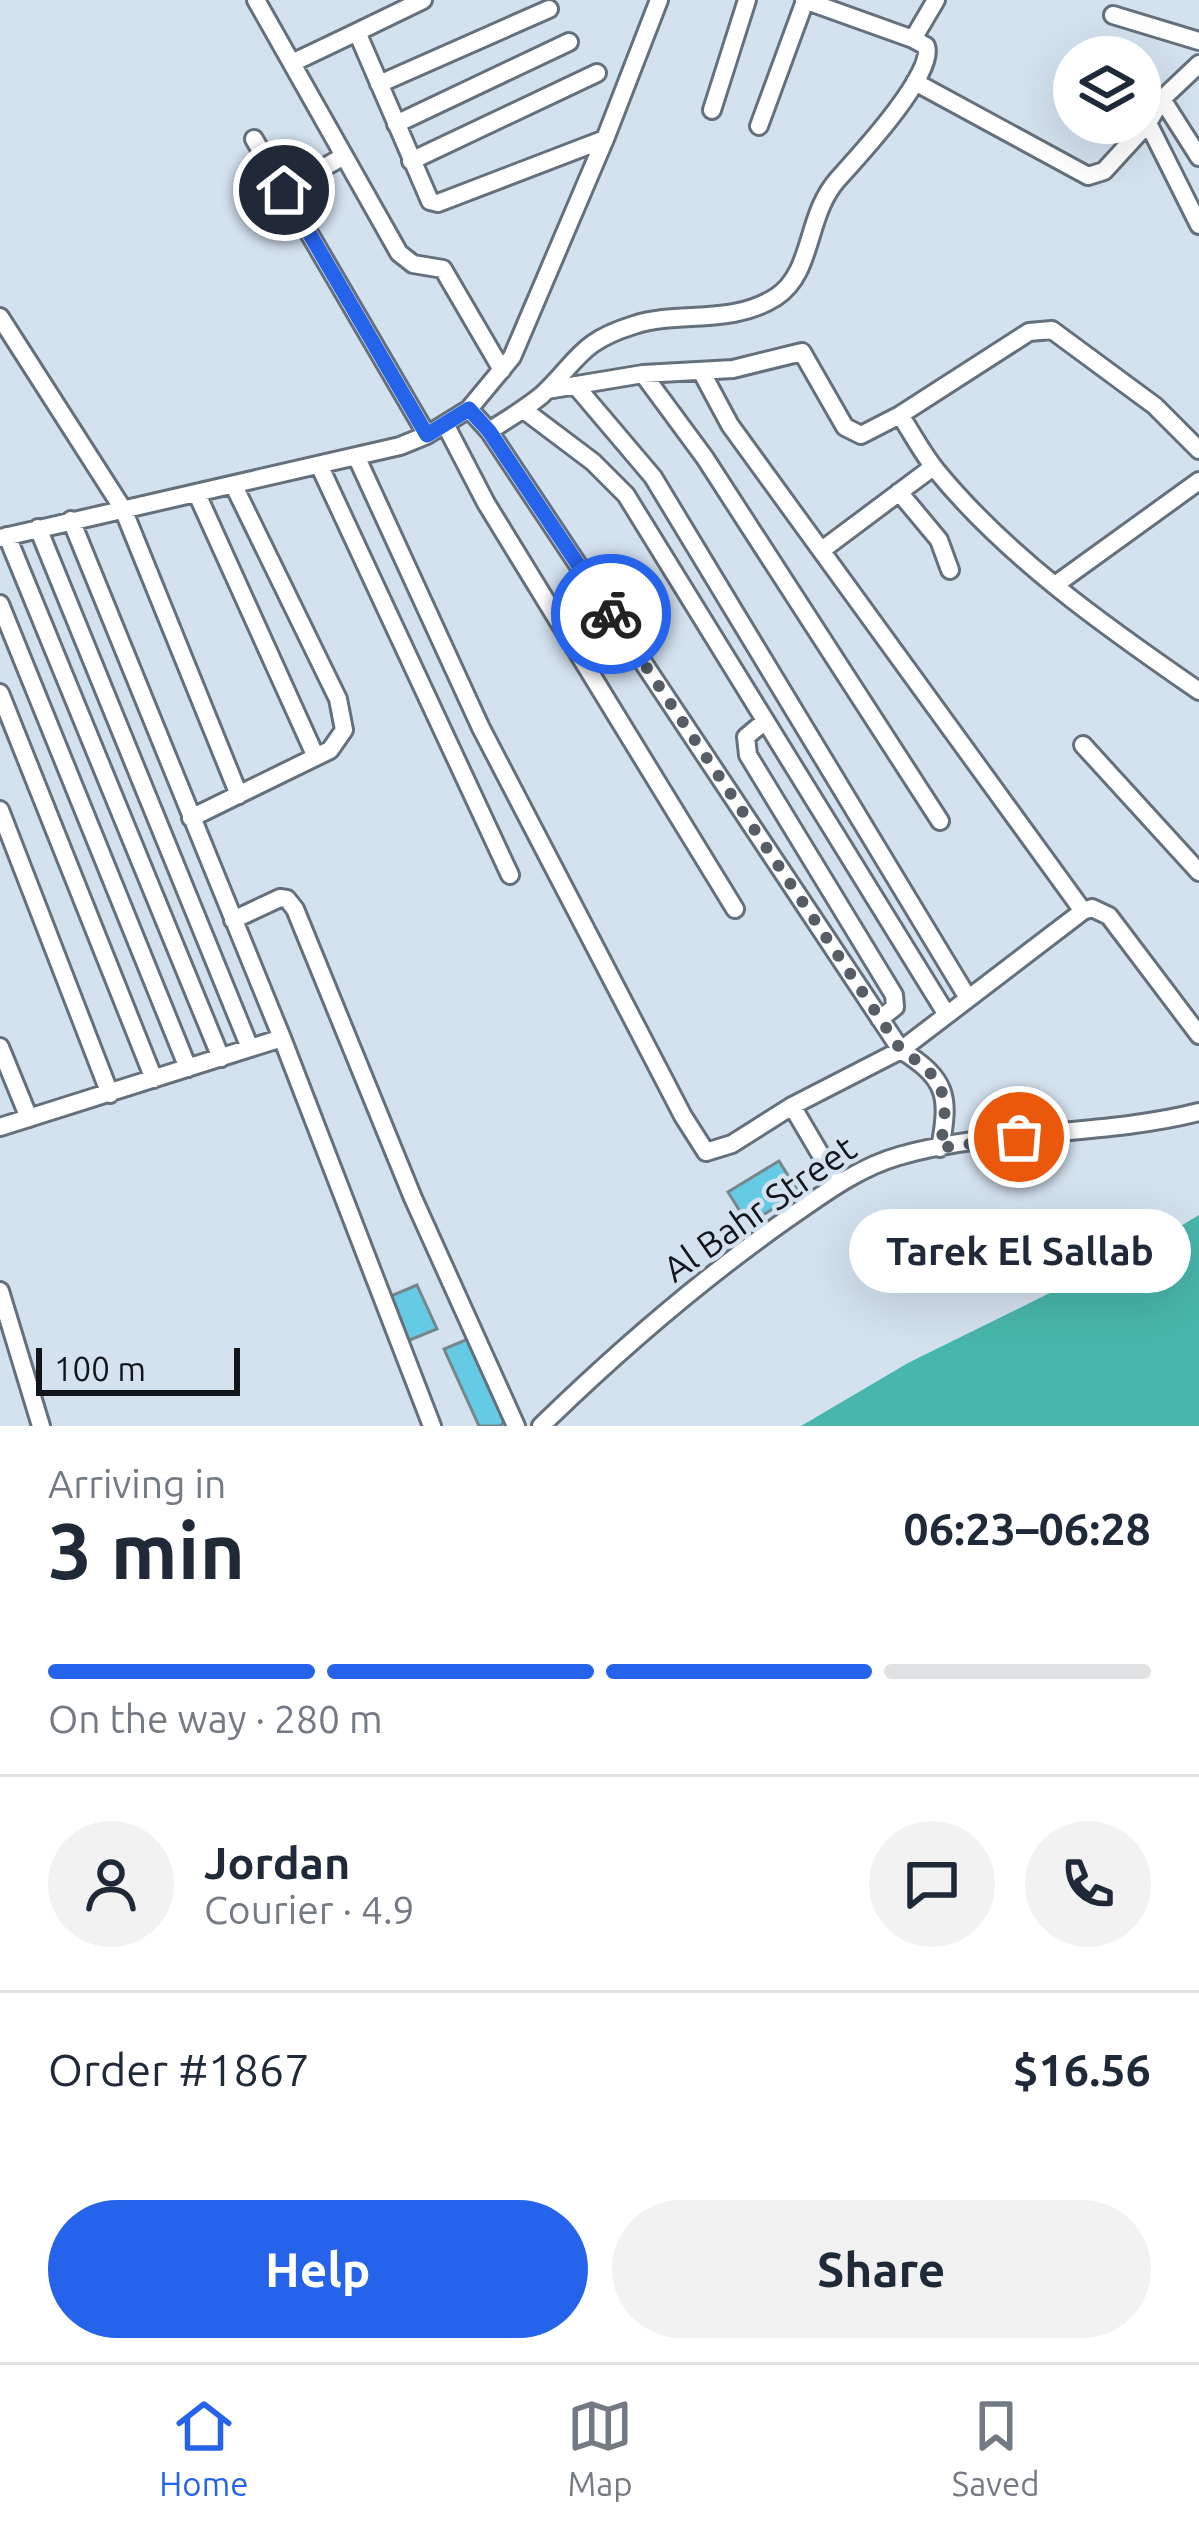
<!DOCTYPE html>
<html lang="en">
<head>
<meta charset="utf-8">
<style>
  :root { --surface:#fff; --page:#f2f2f3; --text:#1f2937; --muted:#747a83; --line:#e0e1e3; --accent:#2563eb }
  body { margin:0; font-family:Ubuntu,sans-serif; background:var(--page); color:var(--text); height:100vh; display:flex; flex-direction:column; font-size:45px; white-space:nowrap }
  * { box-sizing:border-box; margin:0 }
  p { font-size:39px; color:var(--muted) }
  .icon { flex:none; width:66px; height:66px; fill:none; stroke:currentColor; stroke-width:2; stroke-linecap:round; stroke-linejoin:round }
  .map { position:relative; height:1426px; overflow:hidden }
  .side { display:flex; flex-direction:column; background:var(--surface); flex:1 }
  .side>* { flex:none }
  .controls { position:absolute; left:1053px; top:36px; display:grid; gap:24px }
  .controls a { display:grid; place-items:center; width:108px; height:108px; border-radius:50%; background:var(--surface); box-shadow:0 12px 48px #0002; font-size:60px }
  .scale { position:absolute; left:36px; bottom:30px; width:204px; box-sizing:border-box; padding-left:12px; border:6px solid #12161b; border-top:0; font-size:33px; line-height:42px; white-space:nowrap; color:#12161b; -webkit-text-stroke:9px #d4e2ef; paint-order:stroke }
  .pin { position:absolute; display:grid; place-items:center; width:102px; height:102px; color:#fff; margin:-51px; border:6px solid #fff; border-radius:50%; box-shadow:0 3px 12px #0007 }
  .courier { position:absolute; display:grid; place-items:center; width:120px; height:120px; margin:-60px; border:9px solid #2563eb; border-radius:50%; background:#fff; color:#222; box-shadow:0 3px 15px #0007 }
  .bubble { position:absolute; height:84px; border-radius:42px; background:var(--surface); box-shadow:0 12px 48px #0002; font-size:39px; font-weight:600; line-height:84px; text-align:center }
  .overview em { font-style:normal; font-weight:600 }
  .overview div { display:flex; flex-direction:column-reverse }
  .overview { display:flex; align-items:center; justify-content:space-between; height:204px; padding:0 48px }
  h1 { font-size:78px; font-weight:600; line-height:90px }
  .bar { display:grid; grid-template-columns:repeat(4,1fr); gap:18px 12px; align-content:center; height:144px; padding:0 48px }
  .bar i { height:15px; border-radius:9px; background:var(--line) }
  .bar .selected { background:var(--accent) }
  .bar p { grid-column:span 4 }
  .line { display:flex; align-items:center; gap:30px; padding:0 48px; border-top:3px solid var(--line) }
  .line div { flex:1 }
  .round { display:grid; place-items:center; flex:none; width:126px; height:126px; border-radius:63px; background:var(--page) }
  .primary-button { display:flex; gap:24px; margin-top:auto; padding:24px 48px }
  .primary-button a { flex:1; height:138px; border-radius:72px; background:var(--accent); color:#fff; font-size:48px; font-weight:600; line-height:138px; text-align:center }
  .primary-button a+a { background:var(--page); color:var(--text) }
  .tabs { display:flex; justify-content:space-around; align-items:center; height:168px; border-top:3px solid var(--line); background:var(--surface); font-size:33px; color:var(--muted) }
  .tabs a { display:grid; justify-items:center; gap:6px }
  .tabs .selected { color:var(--accent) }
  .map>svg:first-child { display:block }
  .water { fill:#48b6ac }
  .building { fill:#65cae3; stroke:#75878c; stroke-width:3 }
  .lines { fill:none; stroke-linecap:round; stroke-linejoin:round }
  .minor-casing { stroke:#64707b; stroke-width:22 }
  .minor { stroke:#fff; stroke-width:16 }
  .done { stroke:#565d65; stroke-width:12; stroke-dasharray:0 21.6 }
  .route { stroke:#2563eb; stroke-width:15 }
  .labels { text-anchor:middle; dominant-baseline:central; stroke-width:9; stroke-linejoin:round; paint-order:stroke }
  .street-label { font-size:36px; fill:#12161b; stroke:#d4e2ef }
</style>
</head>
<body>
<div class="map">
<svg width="1199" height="1426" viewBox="0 0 1199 1426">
  <rect width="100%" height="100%" fill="#d4e2ef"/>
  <path class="water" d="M1199 1215V1426H801L908 1363 1159 1239Z"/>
  <path class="building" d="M779 1161 799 1193 748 1224 728 1192Z
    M417 1285 437 1329 405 1342 386 1298Z
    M473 1337 509 1413 501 1426H479L444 1349Z"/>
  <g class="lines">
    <g class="minor-casing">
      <path id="minor" d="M256 0 399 253 413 264 443 269 502 370
        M423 0 357 32 430 201 438 203 605 139
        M804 0 913 39 936 0
        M1113 15 1199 41
        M292 63 357 32
        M1199 64 1162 99 1148 123 1199 225
        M915 82 1088 176 1104 171 1148 123
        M379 84 549 9
        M1162 99 1199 157
        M712 110 747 0
        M396 124 569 42
        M759 126 805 1
        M254 139 427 435
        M411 161 597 73
        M284 190 344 156
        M0 317 123 509 239 795
        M701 371 730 425 1083 911
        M643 374 705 458 940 821
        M575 385 653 477 968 998
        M547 390 643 374 733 369 802 352 845 427 861 435 900 415 1029 332 1052 330 1155 406 1199 450
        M469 409 489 431C508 419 525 409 542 395 579 360 579 342 634 325 680 310 730 326 776 297 814 272 805 216 838 179 858 157 936 73 926 46L913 39
        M524 410 593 462 626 495 947 1015
        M900 415C912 433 922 453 936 470 1008 558 1106 627 1199 691
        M445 424 486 503 735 909
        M489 431 901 1050C947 1079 950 1096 940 1148
        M357 458 481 728 683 1116 706 1152 732 1144 792 1106 901 1050 1083 911 1092 908 1109 916 1199 1035
        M320 467 510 875
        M899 492 939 540 950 570
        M197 494 316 757
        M71 520 282 1038 432 1426
        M38 528 250 1048
        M7 536 221 1058
        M0 538 400 446 427 435 469 409 512 357 605 139 659 0
        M822 550 933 467
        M1055 585 1199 481
        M0 604 188 1068
        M0 693 154 1079
        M765 721 746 737 748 755 894 995 895 1007 880 1019
        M1083 745 1199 872
        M0 810 110 1094
        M191 818 330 750 344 730 338 699 234 486
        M233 920 280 898 287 899 295 909 413 1198 516 1426
        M0 1047 29 1118
        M792 1106 838 1184
        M0 1127 282 1038
        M0 1291 41 1426
        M541 1426C618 1351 699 1281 787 1219 822 1195 857 1168 899 1156 996 1128 1101 1137 1199 1112"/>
    </g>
    <use href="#minor" class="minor"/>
  </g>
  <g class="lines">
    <path class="done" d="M611 614 901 1050C946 1079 950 1096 940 1148L1019 1137"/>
    <path class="route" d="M284 190 427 435 469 409 489 431 611 614"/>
  </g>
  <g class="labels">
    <g class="street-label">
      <text transform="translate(759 1208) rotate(-35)">Al Bahr Street</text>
    </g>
  </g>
</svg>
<div class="controls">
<a><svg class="icon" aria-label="layers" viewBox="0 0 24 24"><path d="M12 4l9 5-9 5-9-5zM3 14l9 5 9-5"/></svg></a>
</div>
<div class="scale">100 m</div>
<div class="pin" style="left:1019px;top:1137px;background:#ea580c"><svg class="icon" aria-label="bag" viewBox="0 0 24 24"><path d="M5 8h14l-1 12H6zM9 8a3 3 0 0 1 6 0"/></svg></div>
<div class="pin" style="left:284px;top:190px;background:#1f2937"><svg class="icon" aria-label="home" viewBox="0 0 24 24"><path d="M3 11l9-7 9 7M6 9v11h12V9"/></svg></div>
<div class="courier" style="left:611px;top:614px"><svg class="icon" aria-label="bike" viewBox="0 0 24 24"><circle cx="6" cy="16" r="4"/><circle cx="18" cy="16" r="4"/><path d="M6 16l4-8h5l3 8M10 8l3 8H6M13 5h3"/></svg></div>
<div class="bubble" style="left:849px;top:1209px;width:342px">Tarek El Sallab</div>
</div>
<section class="side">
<div class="overview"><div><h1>3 min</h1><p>Arriving in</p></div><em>06:23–06:28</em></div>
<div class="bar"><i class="selected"></i><i class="selected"></i><i class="selected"></i><i></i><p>On the way · 280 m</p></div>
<div class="line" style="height:216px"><a class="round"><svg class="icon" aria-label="person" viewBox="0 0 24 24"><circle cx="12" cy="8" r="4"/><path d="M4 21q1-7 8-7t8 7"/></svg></a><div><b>Jordan</b><p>Courier · 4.9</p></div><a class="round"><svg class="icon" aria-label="chat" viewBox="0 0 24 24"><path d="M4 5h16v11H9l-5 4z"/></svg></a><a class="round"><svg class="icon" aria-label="phone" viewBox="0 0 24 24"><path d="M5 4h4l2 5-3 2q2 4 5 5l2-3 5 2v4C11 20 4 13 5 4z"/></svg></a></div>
<div class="line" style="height:156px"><div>Order #1867</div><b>$16.56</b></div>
<div class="primary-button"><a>Help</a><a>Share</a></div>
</section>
<nav class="tabs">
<a class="selected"><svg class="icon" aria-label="home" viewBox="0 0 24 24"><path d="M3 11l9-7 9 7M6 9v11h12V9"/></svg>Home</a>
<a><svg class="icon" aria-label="map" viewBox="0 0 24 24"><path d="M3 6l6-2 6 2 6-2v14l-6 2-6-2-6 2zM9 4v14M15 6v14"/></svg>Map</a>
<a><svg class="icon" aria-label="saved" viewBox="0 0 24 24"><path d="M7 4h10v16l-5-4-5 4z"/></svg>Saved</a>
</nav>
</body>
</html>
